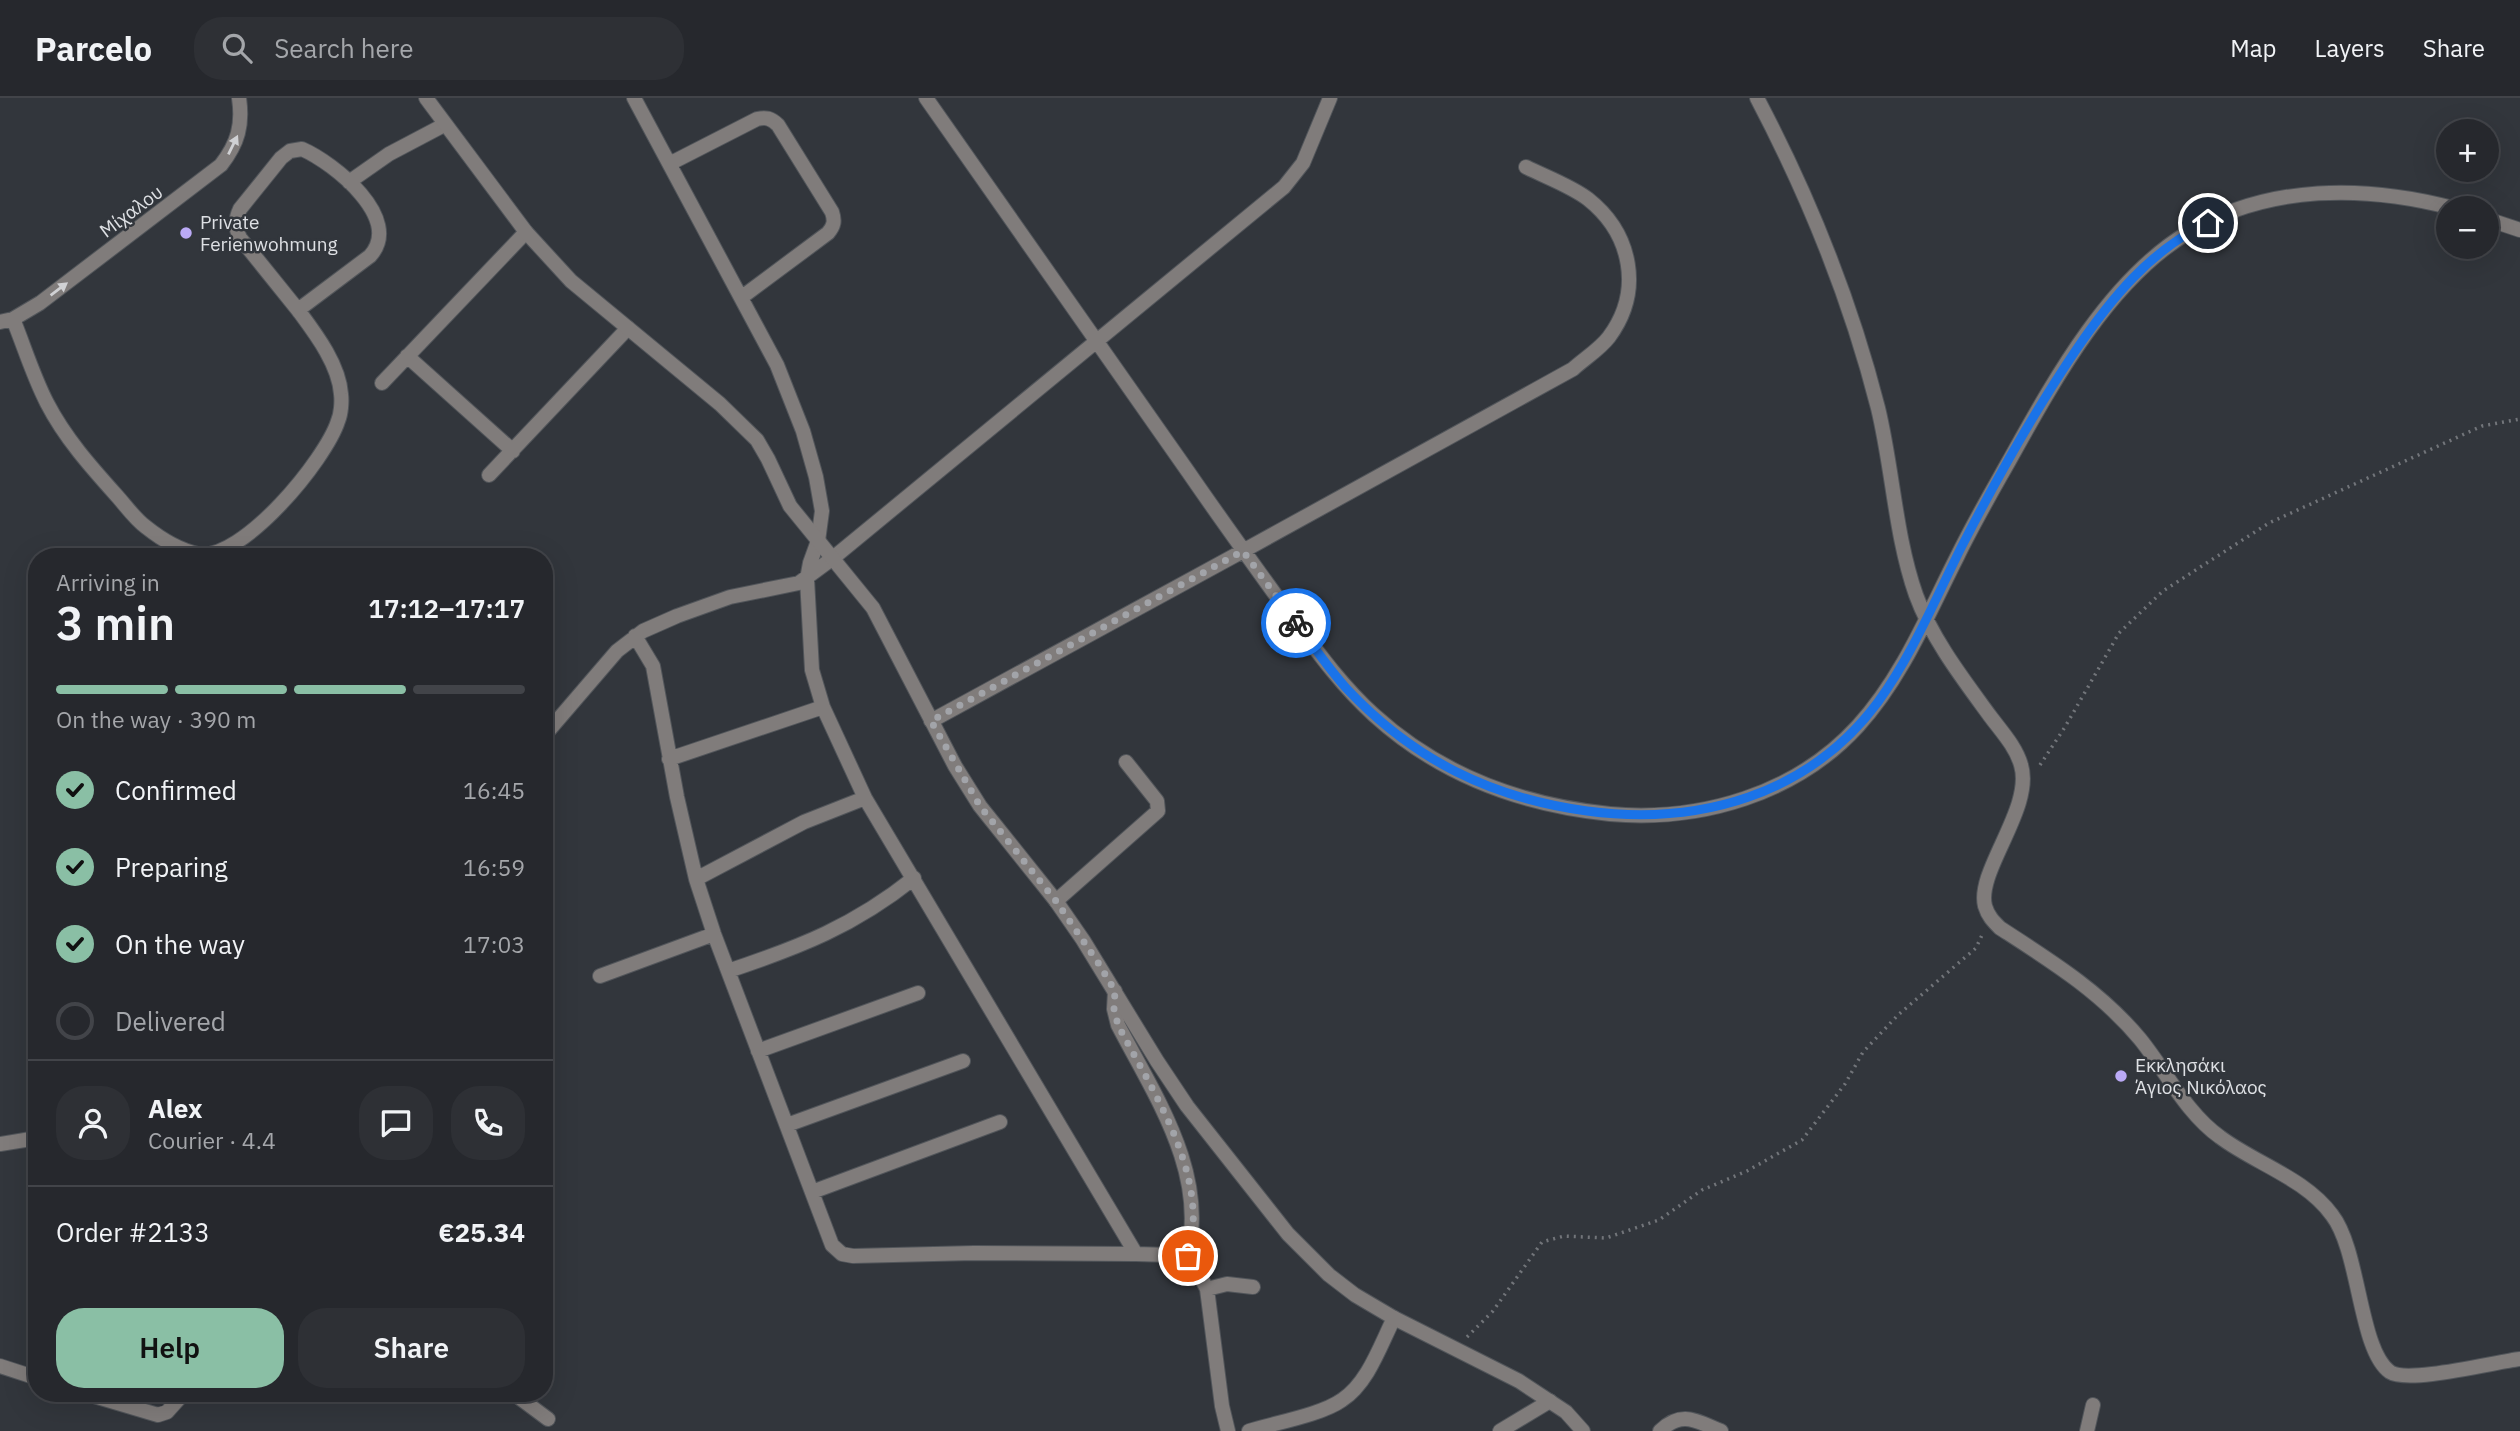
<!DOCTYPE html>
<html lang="en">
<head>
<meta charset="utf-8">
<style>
  :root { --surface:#26282d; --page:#2e3035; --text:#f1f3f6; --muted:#a4a6aa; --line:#424449; --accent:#8abfa5 }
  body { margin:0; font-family:"IBM Plex Sans",sans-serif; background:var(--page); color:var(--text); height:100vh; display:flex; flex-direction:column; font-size:26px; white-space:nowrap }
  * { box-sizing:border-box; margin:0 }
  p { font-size:23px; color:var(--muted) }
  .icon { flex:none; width:38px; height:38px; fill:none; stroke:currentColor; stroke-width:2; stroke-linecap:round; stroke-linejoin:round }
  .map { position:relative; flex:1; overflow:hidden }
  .details { position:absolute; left:28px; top:450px; width:525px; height:854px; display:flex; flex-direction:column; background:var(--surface); border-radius:28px; box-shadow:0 7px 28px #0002,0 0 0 2px var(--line) }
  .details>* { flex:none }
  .fabs { position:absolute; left:2436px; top:21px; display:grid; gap:14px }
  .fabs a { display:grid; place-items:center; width:63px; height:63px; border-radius:50%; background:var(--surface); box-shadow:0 7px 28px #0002,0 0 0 2px var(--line); font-size:35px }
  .pin { position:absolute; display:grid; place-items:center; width:60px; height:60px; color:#fff; margin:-30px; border:4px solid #fff; border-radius:50%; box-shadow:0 2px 7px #0007 }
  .courier { position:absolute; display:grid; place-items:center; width:70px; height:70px; margin:-35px; border:5px solid #1a73e8; border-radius:50%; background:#fff; color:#222; box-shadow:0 2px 9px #0007 }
  .summary em { font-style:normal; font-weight:600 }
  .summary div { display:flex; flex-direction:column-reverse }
  .summary { display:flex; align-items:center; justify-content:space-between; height:119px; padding:0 28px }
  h1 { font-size:46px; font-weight:600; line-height:52px }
  .bar { display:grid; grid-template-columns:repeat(4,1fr); gap:10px 7px; align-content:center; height:84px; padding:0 28px }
  .bar i { height:9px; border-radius:5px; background:var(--line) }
  .bar .selected { background:var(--accent) }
  .bar p { grid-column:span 4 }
  .line { display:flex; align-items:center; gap:18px; padding:0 28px; border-top:2px solid var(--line) }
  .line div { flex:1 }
  .round { display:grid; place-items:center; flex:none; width:74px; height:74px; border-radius:28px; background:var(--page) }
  ol { padding:0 28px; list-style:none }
  li { display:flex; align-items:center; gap:21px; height:77px }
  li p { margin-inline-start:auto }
  li .icon { padding:7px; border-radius:50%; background:var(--accent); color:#111; stroke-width:4 }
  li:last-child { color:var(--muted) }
  li i { width:38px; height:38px; border:4px solid var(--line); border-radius:50% }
  .cta { display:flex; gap:14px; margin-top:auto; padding:14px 28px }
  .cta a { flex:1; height:80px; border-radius:28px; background:var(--accent); color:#111; font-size:28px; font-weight:600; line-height:80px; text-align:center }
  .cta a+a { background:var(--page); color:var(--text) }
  header { display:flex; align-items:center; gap:42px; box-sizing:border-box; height:98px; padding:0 35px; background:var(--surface); border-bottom:2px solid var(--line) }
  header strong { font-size:33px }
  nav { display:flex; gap:38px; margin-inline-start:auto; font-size:24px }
  .search { width:490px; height:63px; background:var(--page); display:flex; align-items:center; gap:18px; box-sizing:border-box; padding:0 24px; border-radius:28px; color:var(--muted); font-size:26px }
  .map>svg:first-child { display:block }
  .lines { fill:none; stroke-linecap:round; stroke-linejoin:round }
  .minor-casing { stroke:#51555a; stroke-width:16 }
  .tertiary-casing { stroke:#51555a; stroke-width:16 }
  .path { stroke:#72757a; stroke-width:3.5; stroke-dasharray:2 5; stroke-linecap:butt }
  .minor { stroke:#807c7b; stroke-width:14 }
  .tertiary { stroke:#807c7b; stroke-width:14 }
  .oneway { fill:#d0d1d4 }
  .done { stroke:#a2a4a9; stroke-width:7; stroke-dasharray:0 12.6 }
  .route { stroke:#1a73e8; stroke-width:9 }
  .poi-dot { fill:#bbaaf6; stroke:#32363c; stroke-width:2.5 }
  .labels { text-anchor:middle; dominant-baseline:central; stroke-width:5; stroke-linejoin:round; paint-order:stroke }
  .street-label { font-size:19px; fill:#dee0e4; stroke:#32363c }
  .poi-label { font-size:19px; fill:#dee0e4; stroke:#32363c; text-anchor:start }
</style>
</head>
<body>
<header>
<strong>Parcelo</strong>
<div class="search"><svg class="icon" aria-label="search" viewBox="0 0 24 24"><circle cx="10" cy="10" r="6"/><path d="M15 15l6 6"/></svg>Search here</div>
<nav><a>Map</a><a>Layers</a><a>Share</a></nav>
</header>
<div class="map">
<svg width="2520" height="1333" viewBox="0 0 2520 1333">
  <rect width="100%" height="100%" fill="#32363c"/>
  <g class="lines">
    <g class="minor-casing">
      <path id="minor" d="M634 0 777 267 803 333 816 379 822 413 818 443 810 465 807 481 812 572 823 609 865 700 1136 1156
        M926 0C1014 125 1101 250 1189 375 1222 423 1256 470 1290 517 1316 552 1341 587 1374 617 1441 678 1521 707 1610 716 1701 724 1796 696 1858 628 1902 580 1928 516 1957 459 1973 426 1991 395 2009 363 2053 284 2109 181 2189 134 2269 86 2365 87 2453 110
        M1757 0C1808 97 1851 204 1878 310 1893 372 1895 437 1916 497 1932 541 1963 581 1990 618 2002 634 2016 649 2021 667 2034 710 1976 773 1985 808 1988 818 1993 823 2000 830 2051 863 2101 894 2140 941 2166 973 2186 1015 2220 1039 2256 1066 2305 1080 2332 1117 2360 1153 2359 1252 2390 1274 2408 1286 2495 1264 2520 1261
        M302 51C334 65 404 121 370 158L298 212 240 140C235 129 235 122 240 111L281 60 290 53Z
        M671 65 757 21C766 19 771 20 778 27L832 114C835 123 834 128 828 135L742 199
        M349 84 389 56 444 27
        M2487 121 2520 132
        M13 221C24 248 33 278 47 305 65 340 91 369 117 398 126 408 135 421 146 429 161 441 179 452 198 456 242 464 326 361 338 323 341 316 342 304 341 296 339 266 315 235 298 212
        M0 224 13 221 40 205 221 67C238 45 243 27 239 0
        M407 258 513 353
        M382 285 526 134
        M489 377 628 230
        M635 538 653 568 677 699 696 781 714 836 832 1147 842 1156 853 1158 974 1155 1136 1156 1169 1157 1186 1163 1195 1169 1207 1191 1222 1308 1228 1333
        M931 623 1243 453 1573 271C1584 261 1600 251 1609 239 1643 193 1632 136 1588 101 1571 88 1546 79 1526 69
        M544 638 617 553 643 533 677 518 730 499 799 485 833 460 1284 89 1303 65 1330 0
        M669 661 823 609
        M696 781 804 724 865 700
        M1056 803 1158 713 1157 703 1126 664
        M728 873C800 849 854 828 914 780
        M600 878 714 836
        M1115 893 1114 911 1118 927C1156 1000 1210 1078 1186 1163
        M758 953 918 895
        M787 1027 963 963
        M0 1046 37 1040
        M812 1094 1000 1024
        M1207 1191 1227 1186 1253 1189
        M0 1268 37 1280
        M84 1295 158 1317 167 1314 184 1295
        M513 1295 548 1321
        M1249 1333C1274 1325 1321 1317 1342 1302 1368 1285 1380 1248 1394 1220
        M1500 1333 1550 1303
        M1660 1333C1682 1312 1696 1323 1721 1333
        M2087 1333 2093 1307"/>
    </g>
    <g class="tertiary-casing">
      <path id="tertiary" d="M426 0 526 134 571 183 720 306 757 342 768 361 790 408 873 510 955 668 980 708 1056 803 1083 842 1157 963 1187 1008 1288 1136 1329 1177 1355 1197 1394 1220 1519 1283 1566 1314 1583 1333"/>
    </g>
    <path class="path" d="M2040 667 2065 629 2119 535 2163 493 2269 425 2482 328 2520 321
      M1467 1239 1493 1213 1542 1144 1564 1138 1606 1140 1659 1122 1702 1092 1747 1073 1802 1042 1845 986 1863 954 1898 917 1976 850 1982 837"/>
    <use href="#minor" class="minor"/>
    <use href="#tertiary" class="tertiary"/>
  </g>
  <defs><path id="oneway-solid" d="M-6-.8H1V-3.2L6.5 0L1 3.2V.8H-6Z" transform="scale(1.75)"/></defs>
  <g class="oneway">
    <use href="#oneway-solid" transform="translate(233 47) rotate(-64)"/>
    <use href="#oneway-solid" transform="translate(59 191) rotate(-37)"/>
  </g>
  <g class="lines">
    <path class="done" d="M1188 1158C1211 1079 1153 994 1118 927L1114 911 1115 893 1099 866 1056 803 980 708 931 623 1243 453 1296 525"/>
    <path class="route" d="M1296 525C1313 547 1328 570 1347 591 1414 662 1491 700 1587 713 1699 728 1809 697 1878 604 1913 556 1936 499 1963 446 1997 380 2034 314 2076 252 2110 202 2151 151 2208 125"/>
  </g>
  <g class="poi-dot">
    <circle cx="186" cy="135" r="7"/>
    <circle cx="2121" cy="978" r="7"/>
  </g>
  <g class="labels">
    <g class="street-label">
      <text transform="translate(131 113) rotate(-37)">Μίχαλου</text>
    </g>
    <g class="poi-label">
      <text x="200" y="124">Private<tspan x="200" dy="22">Ferienwohmung</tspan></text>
      <text x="2135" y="967">Εκκλησάκι<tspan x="2135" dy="22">Άγιος Νικόλαος</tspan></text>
    </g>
  </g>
</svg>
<div class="fabs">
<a>+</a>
<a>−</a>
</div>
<div class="pin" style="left:1188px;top:1158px;background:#ea580c"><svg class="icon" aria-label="bag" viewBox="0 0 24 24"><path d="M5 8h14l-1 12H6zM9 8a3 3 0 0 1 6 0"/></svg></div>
<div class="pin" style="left:2208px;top:125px;background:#1f2937"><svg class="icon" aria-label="home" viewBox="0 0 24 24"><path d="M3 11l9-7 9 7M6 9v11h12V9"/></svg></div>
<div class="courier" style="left:1296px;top:525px"><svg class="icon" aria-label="bike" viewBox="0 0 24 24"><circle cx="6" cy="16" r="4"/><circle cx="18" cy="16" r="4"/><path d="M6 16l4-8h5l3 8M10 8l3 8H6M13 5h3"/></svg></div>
<section class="details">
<div class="summary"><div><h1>3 min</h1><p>Arriving in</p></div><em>17:12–17:17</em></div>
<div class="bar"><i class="selected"></i><i class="selected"></i><i class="selected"></i><i></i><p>On the way · 390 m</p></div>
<ol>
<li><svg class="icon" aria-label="check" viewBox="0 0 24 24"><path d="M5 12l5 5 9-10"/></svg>Confirmed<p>16:45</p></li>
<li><svg class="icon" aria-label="check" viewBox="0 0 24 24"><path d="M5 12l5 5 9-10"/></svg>Preparing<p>16:59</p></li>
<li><svg class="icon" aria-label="check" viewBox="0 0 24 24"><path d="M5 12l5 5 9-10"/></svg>On the way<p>17:03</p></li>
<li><i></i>Delivered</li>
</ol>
<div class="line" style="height:126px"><a class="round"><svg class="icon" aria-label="person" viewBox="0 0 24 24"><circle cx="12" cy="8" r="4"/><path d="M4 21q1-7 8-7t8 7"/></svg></a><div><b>Alex</b><p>Courier · 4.4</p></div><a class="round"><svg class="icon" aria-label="chat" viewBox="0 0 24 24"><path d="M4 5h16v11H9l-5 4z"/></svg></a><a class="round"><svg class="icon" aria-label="phone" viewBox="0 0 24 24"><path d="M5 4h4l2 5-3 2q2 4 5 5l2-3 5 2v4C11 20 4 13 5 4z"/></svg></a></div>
<div class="line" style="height:91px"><div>Order #2133</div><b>€25.34</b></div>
<div class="cta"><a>Help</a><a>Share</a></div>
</section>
</div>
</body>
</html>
